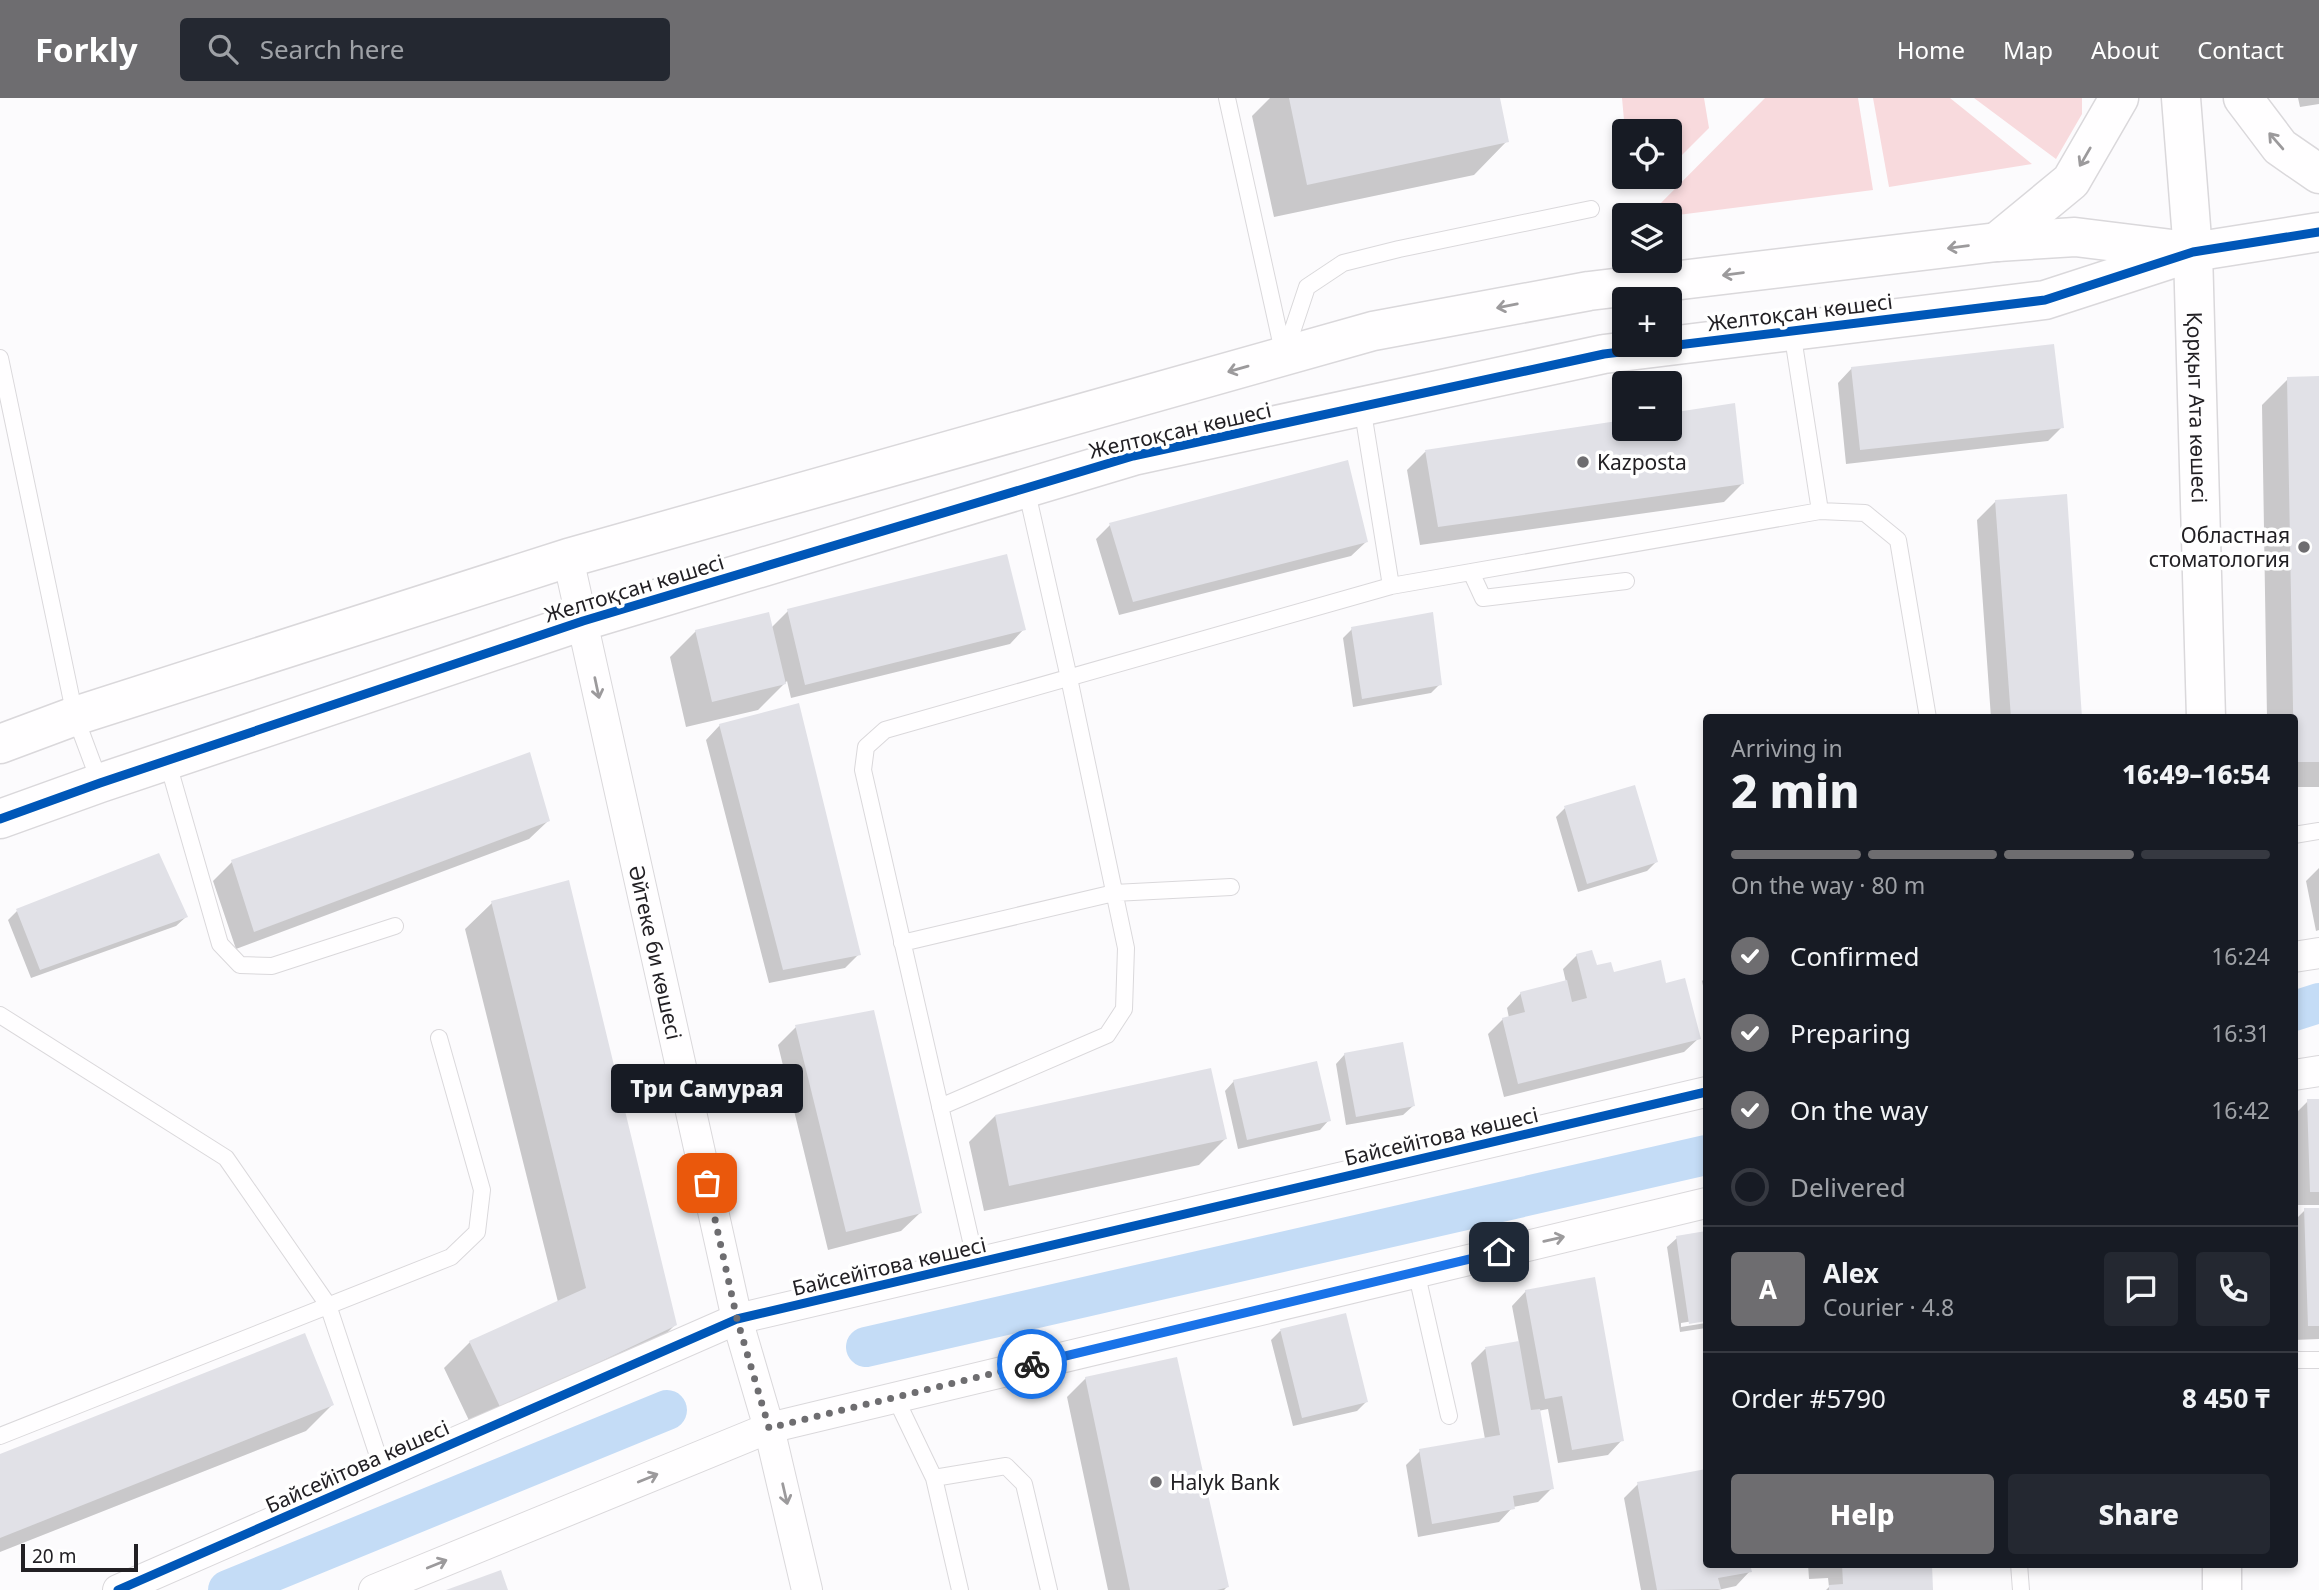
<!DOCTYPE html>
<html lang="en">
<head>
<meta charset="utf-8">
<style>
  :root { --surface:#171b24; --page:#242831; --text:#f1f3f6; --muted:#9ea1a6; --line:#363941; --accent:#6e6d70 }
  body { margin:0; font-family:"Noto Sans",sans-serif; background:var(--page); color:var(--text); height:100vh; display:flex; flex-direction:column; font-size:26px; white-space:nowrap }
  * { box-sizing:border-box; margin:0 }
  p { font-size:23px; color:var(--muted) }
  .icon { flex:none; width:38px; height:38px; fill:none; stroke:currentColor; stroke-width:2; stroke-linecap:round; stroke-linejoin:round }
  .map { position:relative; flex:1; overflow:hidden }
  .panel { position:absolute; left:1703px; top:616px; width:595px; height:854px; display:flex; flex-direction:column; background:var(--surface); border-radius:7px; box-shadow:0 4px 10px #0003 }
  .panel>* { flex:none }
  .fabs { position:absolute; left:1612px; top:21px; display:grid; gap:14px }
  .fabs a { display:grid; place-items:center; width:70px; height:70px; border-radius:7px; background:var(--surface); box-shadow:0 4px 10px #0003; font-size:35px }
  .scale { position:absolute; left:21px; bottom:18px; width:117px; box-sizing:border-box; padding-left:7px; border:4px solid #222024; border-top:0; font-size:19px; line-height:24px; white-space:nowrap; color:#222024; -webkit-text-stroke:5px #fff; paint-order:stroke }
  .pin { position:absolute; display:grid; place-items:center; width:60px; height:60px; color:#fff; margin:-30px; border-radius:14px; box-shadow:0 4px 10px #0006 }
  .courier { position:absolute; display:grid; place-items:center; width:70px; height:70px; margin:-35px; border:5px solid #1a73e8; border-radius:50%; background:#fff; color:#222; box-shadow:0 2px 9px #0007 }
  .bubble { position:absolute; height:49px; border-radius:7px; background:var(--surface); box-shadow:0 4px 10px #0003; font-size:23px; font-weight:800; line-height:49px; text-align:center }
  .overview em { font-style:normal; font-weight:800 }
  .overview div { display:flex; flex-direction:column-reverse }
  .overview { display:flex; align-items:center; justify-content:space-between; height:119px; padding:0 28px }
  h1 { font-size:46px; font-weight:800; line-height:52px }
  .bar { display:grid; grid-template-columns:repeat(4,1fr); gap:10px 7px; align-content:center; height:84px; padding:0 28px }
  .bar i { height:9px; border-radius:5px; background:var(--line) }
  .bar .active { background:var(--accent) }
  .bar p { grid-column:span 4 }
  .line { display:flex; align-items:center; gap:18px; padding:0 28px; border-top:2px solid var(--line) }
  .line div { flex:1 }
  .round { display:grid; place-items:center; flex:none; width:74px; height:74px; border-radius:7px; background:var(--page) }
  ol { padding:0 28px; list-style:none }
  li { display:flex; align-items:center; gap:21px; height:77px }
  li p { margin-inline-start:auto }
  li .icon { padding:7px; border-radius:50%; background:var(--accent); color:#fff; stroke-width:4 }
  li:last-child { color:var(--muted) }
  li i { width:38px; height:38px; border:4px solid var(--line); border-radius:50% }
  .button { display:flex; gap:14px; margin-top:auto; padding:14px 28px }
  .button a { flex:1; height:80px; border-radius:7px; background:var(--accent); color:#fff; font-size:28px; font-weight:800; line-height:80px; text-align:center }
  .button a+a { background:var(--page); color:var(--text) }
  header { display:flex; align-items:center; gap:42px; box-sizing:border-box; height:98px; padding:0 35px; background:var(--accent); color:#fff }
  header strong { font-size:33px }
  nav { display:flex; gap:38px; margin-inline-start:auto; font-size:24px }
  .search { width:490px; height:63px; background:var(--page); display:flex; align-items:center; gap:18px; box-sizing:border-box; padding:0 24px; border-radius:7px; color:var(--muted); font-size:26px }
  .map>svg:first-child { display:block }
  .green { fill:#f8dadd }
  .shadow { fill:#0003 }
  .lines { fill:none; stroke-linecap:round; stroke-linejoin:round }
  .canal { stroke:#c4dcf6; stroke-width:40 }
  .building { fill:#e1e1e7 }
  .lane-casing { stroke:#dad8db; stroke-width:18 }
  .street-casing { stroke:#dad8db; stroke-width:32 }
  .secondary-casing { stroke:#dad8db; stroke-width:41 }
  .lane { stroke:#fffeff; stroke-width:16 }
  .street { stroke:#fffeff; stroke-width:30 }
  .secondary { stroke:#fffeff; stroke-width:38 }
  .cycleway-casing { stroke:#fff; stroke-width:13 }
  .cycleway { stroke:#0057b8; stroke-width:9 }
  .oneway { stroke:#9c9a9c }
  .done { stroke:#6e6d70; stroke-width:7; stroke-dasharray:0 12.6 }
  .route { stroke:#1a73e8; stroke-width:9 }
  .poi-dot { fill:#6e6d70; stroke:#fff; stroke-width:2.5 }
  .labels { text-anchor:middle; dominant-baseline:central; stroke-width:7; stroke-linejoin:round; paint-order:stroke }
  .street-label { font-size:21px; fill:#222024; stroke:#fff }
  .poi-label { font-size:21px; fill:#222024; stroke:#fff; text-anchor:start }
</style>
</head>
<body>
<header>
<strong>Forkly</strong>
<div class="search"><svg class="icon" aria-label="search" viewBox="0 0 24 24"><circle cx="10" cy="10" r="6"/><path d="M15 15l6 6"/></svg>Search here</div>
<nav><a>Home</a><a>Map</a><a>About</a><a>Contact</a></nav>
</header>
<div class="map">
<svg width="2319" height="1492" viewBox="0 0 2319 1492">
  <rect width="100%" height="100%" fill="#fcfbfd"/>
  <path class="green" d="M1622 0H1704L1709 30 1670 69V33H1625Z
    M1765 0H1858L1873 92 1670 118 1649 117Z
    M1873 0H1950L2032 66 1889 89Z
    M1974 0H2082V16L2056 61Z"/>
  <path class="shadow" d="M1270 0H1498L1507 43 1474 77 1274 119 1252 18Z
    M2298 0H2319V6L2300 9Z
    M1852 270 2062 329 2048 343 1846 366 1838 285Z
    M2319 280V689H2294V620H2267L2262 307 2288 281Z
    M1733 307 1742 386 1724 404 1420 447 1407 372 1425 354 1624 323V331H1670V316Z
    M1996 403 2081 620H1991L1977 422Z
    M1110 427 1366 444 1351 458 1119 517 1096 441Z
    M788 513 1024 531 1010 546 791 600 787 583 758 612 686 629 670 559 696 533 771 530Z
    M1352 531 1440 586 1431 595 1353 609 1343 540Z
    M720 627 859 856 845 870 769 885 706 642Z
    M1565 710 1656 764 1647 773 1578 794 1556 719Z
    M548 723 529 741 236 851 213 783 232 764Z
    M2319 770V832L2316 833 2306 783Z
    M492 805 675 1227 649 1253 475 1335 444 1270 470 1244 558 1204 465 831Z
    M17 813 186 819 176 828 31 880 8 822Z
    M1577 857 1595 869 1613 876 1665 887 1699 940 1684 954 1504 999 1488 936 1503 921 1509 920 1507 910 1521 895 1566 884 1563 871Z
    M1706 879V902L1702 883Z
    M796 929 920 1115 901 1133 828 1152 778 947Z
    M1345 956 1413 1008 1403 1017 1346 1027 1336 966Z
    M1234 983 1329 1022 1320 1032 1238 1051 1225 993Z
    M2308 1003H2319V1107H2296L2294 1017Z
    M995 1018 1225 1041 1199 1067 984 1113 969 1044Z
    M2305 1112H2319V1241L2294 1242V1123Z
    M1706 1135V1221L1681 1225V1229L1706 1225V1230L1680 1234 1667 1149 1677 1140Z
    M1526 1193 1622 1342 1608 1357 1558 1365 1548 1311 1538 1313 1552 1390 1538 1404 1513 1409 1499 1424 1418 1439 1406 1367 1420 1353 1485 1341 1471 1265 1485 1251 1519 1245 1512 1208Z
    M1345 1217 1367 1303 1357 1313 1293 1328 1271 1242 1280 1233Z
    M1086 1280 1227 1489 1224 1492H1108L1067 1299Z
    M332 1307 306 1333 0 1454V1357Z
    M1706 1373V1466L1750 1473 1736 1488 1718 1492H1641L1624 1400 1638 1386Z
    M1808 1466H1930L1931 1492H1826L1829 1489 1828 1480 1809 1481Z"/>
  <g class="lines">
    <path class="canal" d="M2294 913 2319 905
      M866 1249 1706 1057
      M228 1492 667 1312"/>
  </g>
  <path class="building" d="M1289 0H1500L1509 44 1307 87Z
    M2054 246 2064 330 1860 352 1851 269Z
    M2319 278V664H2294L2287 279Z
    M1735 305 1744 386 1438 429 1425 352 1624 322V331H1670V315Z
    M1348 362 1368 444 1133 504 1109 425Z
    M2067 396 2082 620H2011L1995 402Z
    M1007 456 1026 532 805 587 787 511Z
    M769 514 786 586 712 604 695 532Z
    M1433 514 1442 587 1362 601 1351 529Z
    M799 605 861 857 783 872 719 626Z
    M530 654 550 723 254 834 231 762Z
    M1635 687 1658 764 1587 786 1564 708Z
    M159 755 188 819 40 872 16 811Z
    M569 782 677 1227 501 1311 469 1243 586 1190 491 803Z
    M1592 852 1597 867 1611 864 1614 874 1661 862 1666 885 1685 880 1701 941 1518 986 1502 920 1525 914 1520 894 1567 882 1572 904 1587 900 1576 856Z
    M874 912 922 1115 846 1134 795 927Z
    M1403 944 1415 1008 1356 1019 1344 955Z
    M1317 963 1331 1023 1247 1042 1233 982Z
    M1211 970 1227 1041 1009 1088 995 1017Z
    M2307 1001H2319V1094H2310Z
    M2304 1110H2319V1228H2308Z
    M1706 1133V1223L1689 1226 1676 1138Z
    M1595 1179 1624 1343 1572 1352 1562 1298 1545 1301 1525 1192Z
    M1346 1215 1368 1304 1302 1320 1280 1231Z
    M305 1235 334 1307 0 1440V1356Z
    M1519 1243 1531 1312 1540 1311 1554 1391 1513 1398 1515 1411 1432 1426 1419 1351 1500 1337 1485 1249Z
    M1177 1259 1229 1489 1217 1492H1130L1085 1279Z
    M1706 1371V1466H1750L1752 1474 1718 1480 1721 1491 1657 1492 1637 1384Z
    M1842 1466H1932L1933 1492H1829V1487L1843 1486Z
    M501 1472 508 1492H446Z"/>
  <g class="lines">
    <g class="lane-casing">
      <path id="lane" d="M1227 0 1284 258 1307 189 1343 165 1399 151 1591 111
        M1792 233 1820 413
        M0 260 75 618 100 685
        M1362 308 1391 488
        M1471 474 1483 500 1626 483
        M167 662 220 846 240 867 272 868 395 828
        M2294 737 2319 733
        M902 845 1114 795 1231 789
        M0 917 226 1060 328 1207 384 1376
        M940 1009 1107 937 1124 911 1126 850 1069 580 1026 390
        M976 1165 863 672 866 649 885 632 1391 488 1820 413 1865 415 1898 442 1928 620
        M1416 1173 1449 1318
        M2294 1262H2319
        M895 1299 934 1380 960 1492
        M0 1338 451 1159 477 1134 482 1092 439 940
        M934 1380 1006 1368 1024 1386 1049 1492
        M2019 1466 2021 1492"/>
    </g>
    <g class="street-casing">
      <g id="street">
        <path id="s1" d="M568 460 737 1221 769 1330 807 1492"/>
        <path d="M2294 859 2319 855"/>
        <path d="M2294 977 2319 973"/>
        <path d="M118 1492 737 1221 1706 994"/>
        <path d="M374 1492 769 1330 1706 1105"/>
      </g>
    </g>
    <g class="secondary-casing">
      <g id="secondary">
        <path id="s2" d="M2181 0 2193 154 2206 620"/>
        <path d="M2243 0 2280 49 2319 76"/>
        <path d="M1997 144 2071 83 2119 0"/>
        <path d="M0 646 75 618 568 460 1373 233 1589 193 1997 144 2075 139 2180 152"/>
        <path d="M0 721 100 685 583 523 1133 358 1604 256 2045 202 2193 154 2319 134"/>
        <path d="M2222 1466V1492"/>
      </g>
    </g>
    <use href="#lane" class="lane"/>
    <use href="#street" class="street"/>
    <use href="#secondary" class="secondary"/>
    <g class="cycleway-casing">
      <path id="cycleway" d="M0 721 100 685 583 523 1133 358 1604 256 2045 202 2193 154 2319 134
        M118 1492 737 1221 1706 994"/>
    </g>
    <use href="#cycleway" class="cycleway"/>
  </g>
  <defs><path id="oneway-shaft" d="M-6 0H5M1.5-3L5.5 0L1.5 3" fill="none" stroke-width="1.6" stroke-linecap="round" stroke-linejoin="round" transform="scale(1.75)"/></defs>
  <g class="oneway">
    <use href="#oneway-shaft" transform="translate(2276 43) rotate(-131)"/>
    <use href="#oneway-shaft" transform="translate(2085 59) rotate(120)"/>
    <use href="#oneway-shaft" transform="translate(1958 149) rotate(173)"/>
    <use href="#oneway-shaft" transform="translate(1733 176) rotate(173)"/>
    <use href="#oneway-shaft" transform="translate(1507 208) rotate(169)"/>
    <use href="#oneway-shaft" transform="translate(1238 271) rotate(164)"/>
    <use href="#oneway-shaft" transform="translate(597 590) rotate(78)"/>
    <use href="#oneway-shaft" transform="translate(1554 1141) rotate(-13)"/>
    <use href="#oneway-shaft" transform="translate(648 1380) rotate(-22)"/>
    <use href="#oneway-shaft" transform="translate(785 1396) rotate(77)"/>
    <use href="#oneway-shaft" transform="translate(437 1466) rotate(-22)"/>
  </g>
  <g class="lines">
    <path class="done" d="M707 1085 737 1221 769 1330 1032 1266"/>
    <path class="route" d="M1032 1266 1499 1154"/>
  </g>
  <g class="poi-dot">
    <circle cx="1583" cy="364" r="7"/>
    <circle cx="2304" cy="449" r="7"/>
    <circle cx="1156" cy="1384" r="7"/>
  </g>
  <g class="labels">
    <g class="street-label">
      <text transform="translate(1800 214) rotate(-7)">Желтоқсан көшесі</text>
      <text stroke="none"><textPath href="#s2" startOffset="310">Қорқыт Ата көшесі</textPath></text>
      <text transform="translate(1180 332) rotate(-13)">Желтоқсан көшесі</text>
      <text transform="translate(634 490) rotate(-17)">Желтоқсан көшесі</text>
      <text stroke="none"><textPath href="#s1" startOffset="404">Әйтеке би көшесі</textPath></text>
      <text transform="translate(1441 1038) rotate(-13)">Байсейітова көшесі</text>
      <text transform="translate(889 1168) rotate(-13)">Байсейітова көшесі</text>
      <text transform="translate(357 1368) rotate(-24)">Байсейітова көшесі</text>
    </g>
    <g class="poi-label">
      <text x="1597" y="364">Kazposta</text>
      <text x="2290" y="437" text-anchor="end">Областная<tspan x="2290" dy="24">стоматология</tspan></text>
      <text x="1170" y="1384">Halyk Bank</text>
    </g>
  </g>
</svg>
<div class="fabs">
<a><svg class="icon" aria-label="locate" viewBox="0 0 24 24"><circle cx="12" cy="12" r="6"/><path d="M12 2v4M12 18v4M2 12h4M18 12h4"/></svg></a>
<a><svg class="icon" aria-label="layers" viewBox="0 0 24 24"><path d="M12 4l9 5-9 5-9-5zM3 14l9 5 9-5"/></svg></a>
<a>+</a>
<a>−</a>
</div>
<div class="scale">20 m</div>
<div class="pin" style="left:707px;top:1085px;background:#ea580c"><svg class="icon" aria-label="bag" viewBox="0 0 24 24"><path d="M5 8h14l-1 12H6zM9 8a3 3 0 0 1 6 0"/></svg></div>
<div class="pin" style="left:1499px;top:1154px;background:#1f2937"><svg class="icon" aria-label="home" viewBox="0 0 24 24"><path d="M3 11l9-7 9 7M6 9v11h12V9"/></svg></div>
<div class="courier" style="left:1032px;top:1266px"><svg class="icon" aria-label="bike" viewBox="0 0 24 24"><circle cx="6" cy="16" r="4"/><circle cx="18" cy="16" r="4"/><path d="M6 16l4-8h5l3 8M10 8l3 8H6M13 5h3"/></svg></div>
<div class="bubble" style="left:611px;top:966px;width:192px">Три Самурая</div>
<section class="panel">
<div class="overview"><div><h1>2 min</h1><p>Arriving in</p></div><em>16:49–16:54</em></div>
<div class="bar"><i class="active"></i><i class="active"></i><i class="active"></i><i></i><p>On the way · 80 m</p></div>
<ol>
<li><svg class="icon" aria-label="check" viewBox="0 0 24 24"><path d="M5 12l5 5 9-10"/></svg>Confirmed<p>16:24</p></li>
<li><svg class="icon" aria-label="check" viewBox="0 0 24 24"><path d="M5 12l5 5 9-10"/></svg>Preparing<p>16:31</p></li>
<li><svg class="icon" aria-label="check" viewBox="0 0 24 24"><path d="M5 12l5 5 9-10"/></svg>On the way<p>16:42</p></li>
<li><i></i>Delivered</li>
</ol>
<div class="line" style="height:126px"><b class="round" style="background:var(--accent);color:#fff">A</b><div><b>Alex</b><p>Courier · 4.8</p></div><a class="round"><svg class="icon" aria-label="chat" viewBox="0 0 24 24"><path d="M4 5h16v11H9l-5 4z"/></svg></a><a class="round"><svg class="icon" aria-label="phone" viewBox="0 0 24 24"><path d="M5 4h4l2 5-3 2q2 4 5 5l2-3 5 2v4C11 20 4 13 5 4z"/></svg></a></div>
<div class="line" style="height:91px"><div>Order #5790</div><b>8 450 ₸</b></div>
<div class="button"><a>Help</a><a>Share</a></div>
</section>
</div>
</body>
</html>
